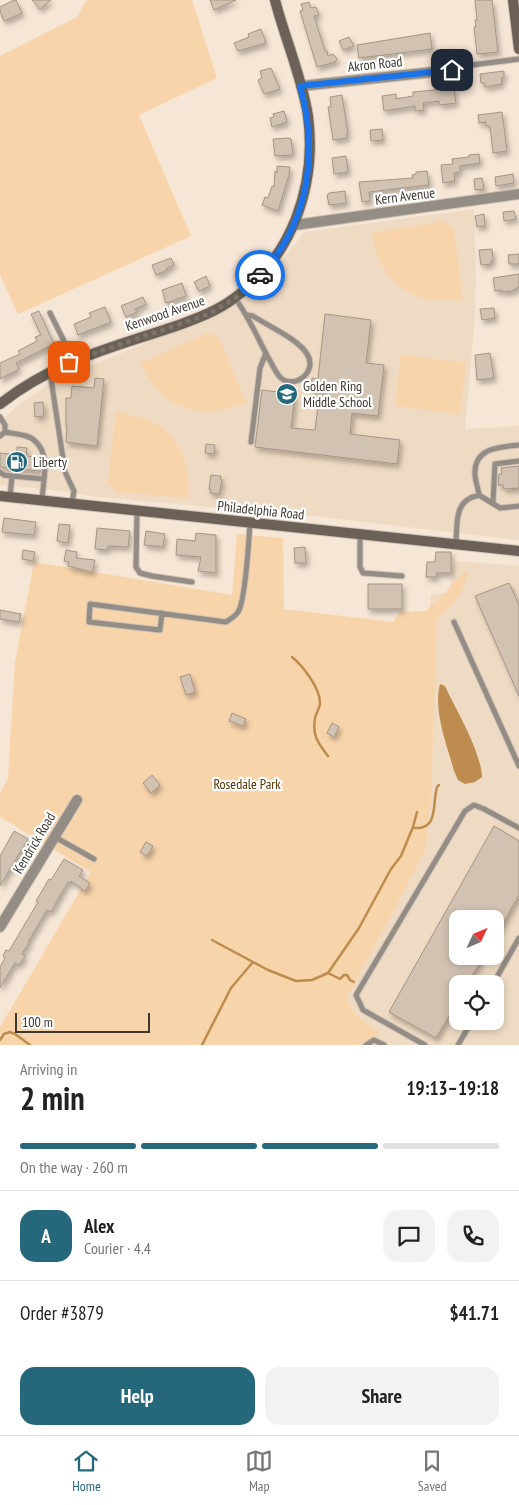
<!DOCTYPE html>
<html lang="en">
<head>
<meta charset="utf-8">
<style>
  :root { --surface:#fff; --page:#f2f2f2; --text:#222; --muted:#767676; --line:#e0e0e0; --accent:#26687b }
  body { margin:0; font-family:"PT Sans Narrow",sans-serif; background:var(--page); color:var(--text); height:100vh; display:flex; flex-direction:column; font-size:19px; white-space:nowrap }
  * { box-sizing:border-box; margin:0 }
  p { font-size:16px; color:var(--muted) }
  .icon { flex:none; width:28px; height:28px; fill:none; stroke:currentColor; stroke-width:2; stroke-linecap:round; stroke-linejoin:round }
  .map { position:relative; height:1045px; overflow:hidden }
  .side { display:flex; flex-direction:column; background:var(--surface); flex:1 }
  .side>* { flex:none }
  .needle { width:32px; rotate:46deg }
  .controls { position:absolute; left:449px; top:910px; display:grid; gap:10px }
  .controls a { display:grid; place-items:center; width:55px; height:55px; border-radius:10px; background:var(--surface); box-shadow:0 2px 8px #0003; font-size:25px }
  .scale { position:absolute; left:15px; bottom:12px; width:135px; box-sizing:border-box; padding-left:5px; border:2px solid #3e3831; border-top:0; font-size:14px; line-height:18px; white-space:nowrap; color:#3e3831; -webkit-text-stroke:4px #fff; paint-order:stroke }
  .pin { position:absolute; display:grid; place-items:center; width:42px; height:42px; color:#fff; margin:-21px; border-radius:10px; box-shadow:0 2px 8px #0006 }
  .courier { position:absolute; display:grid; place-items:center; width:50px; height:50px; margin:-25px; border:4px solid #1a73e8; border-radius:50%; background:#fff; color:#222; box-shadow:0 1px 6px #0007 }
  .headline em { font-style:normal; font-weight:700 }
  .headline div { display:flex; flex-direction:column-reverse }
  .headline { display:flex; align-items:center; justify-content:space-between; height:85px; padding:0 20px }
  h1 { font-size:32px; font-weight:700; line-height:38px }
  .bar { display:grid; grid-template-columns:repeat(4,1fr); gap:8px 5px; align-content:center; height:60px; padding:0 20px }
  .bar i { height:6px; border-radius:4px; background:var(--line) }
  .bar .selected { background:var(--accent) }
  .bar p { grid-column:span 4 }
  .line { display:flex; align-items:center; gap:12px; padding:0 20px; border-top:1px solid var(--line) }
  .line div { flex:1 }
  .round { display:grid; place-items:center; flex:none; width:52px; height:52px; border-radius:15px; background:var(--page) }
  .primary-button { display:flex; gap:10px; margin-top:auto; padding:10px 20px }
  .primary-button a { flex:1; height:58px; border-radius:15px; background:var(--accent); color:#fff; font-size:20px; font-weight:700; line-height:58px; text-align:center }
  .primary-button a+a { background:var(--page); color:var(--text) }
  .tabs { display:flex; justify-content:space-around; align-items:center; height:70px; border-top:1px solid var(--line); background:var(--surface); font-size:14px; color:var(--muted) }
  .tabs a { display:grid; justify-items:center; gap:2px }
  .tabs .selected { color:var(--accent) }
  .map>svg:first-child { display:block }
  .built { fill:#efdbc3; fill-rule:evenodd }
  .green { fill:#f8d4ab }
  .water { fill:#be8c4e }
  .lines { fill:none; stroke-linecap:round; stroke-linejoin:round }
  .stream { stroke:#be8c4e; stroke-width:2.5 }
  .building { fill:#d2c2b1; stroke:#a49584; filter:url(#shadow) }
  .lane-casing { stroke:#d1c3b4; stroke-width:7 }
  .street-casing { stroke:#d1c3b4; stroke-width:12 }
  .secondary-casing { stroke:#d1c3b4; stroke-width:12 }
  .lane { stroke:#938d86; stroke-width:5 }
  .street { stroke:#938d86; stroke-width:10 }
  .secondary { stroke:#6b6157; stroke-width:10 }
  .done { stroke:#7e756a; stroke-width:5; stroke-dasharray:0 9 }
  .route { stroke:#1a73e8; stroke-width:6 }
  .labels { text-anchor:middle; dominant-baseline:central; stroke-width:4.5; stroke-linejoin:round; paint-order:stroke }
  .street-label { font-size:14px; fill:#3e3831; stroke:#fff }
  .poi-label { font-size:14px; fill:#3e3831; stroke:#fff; text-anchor:start }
  .park-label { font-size:14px; fill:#543300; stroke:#fff }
</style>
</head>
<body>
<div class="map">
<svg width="519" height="1045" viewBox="0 0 519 1045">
  <defs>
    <filter id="shadow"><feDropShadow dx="2.5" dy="4" stdDeviation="2.5" flood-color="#0004"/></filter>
  </defs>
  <rect width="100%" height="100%" fill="#f6e6d5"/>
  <path class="built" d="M474 209 476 268 475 317 465 429 519 426V540L322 517 98 497 56 490 0 485V422L17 406 42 389 66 376 232 307 262 283 305 232Z
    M454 561 519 566V1045H356L353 1019 340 998 429 626 431 595 449 592ZM458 919H495V956H458ZM458 984H495V1021H458Z"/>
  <path class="green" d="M89 0H192L217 78 139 115 191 236 18 314 0 275V56L77 17 86 1Z
    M444 221 454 229 463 299C452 300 440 301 428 299 395 293 376 265 372 233Z
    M207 333 219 338 246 403C235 406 224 410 213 411 179 414 153 393 141 363Z
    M401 355 466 363 460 414 395 406Z
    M116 412C127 414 139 416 150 421 180 435 192 467 188 498L116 492 108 482Z
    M237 534 283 538 284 609 393 622 400 612 427 611 428 608 439 600 464 571 468 574C462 592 453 608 437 617L431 799 425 851 347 997C353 1018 362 1020 380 1032L361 1045H0V1027L91 872 0 817V793L8 778 15 662 34 562 232 595Z"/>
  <path class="water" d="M440 684 445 686C456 710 481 751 482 777L475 782 465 784 458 780 454 771C447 744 433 712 440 684Z"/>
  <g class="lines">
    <path class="stream" d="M292 657C303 666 320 688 320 703 320 708 316 713 315 718 312 736 318 743 328 756
      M414 828C439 830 432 804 437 787L439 785
      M212 940 268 970 296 981 312 980 328 973 359 928 391 869 401 856 413 827 417 812
      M328 973 340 979 344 975H347L350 980 354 982
      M0 1040 4 1034 10 1032 15 1034 30 1045
      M202 1045 231 988 253 962"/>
  </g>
  <path class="building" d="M14 0H16L22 13 4 21 0 11V7Z
    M32 0H51L40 9Z
    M210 0H236L214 10Z
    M475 0H492L498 52 477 54 474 27H476L475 20H477Z
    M309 2 311 8 316 7 319 15 314 16 325 51H327L328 56 333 54 335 56 337 59 335 62 317 67 300 11 303 10 301 4Z
    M261 29 266 43 238 51 234 43 249 37 248 34Z
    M430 33 432 49 359 58 357 45Z
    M349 37 354 46 343 50 339 41Z
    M271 68 280 89 264 94 258 80 262 78 260 71Z
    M504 71V78H501L502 84 485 87 484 83H481L480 74Z
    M454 88 456 103 440 105 439 101 423 103 424 110 415 111V106L384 111 382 96 396 94V99L413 96V92Z
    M342 95 348 134H346L347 138 333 140 328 107H331L330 97Z
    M284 111 287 122 272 127 270 118 274 117 273 114Z
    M502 112 507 151 493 153 490 126H486V122L479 123 478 115Z
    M382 129 383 140 371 141 370 130Z
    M289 138 291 139 293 153 291 155 275 156 273 139Z
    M479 154 480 163 460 166V172L454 173 455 181 443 183 441 165 453 164 452 159 469 157V155Z
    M346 156 348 172 334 174 332 158Z
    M277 166 290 167 289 175 278 211 262 205 265 197 268 198 272 186 274 187 275 171 277 172Z
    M427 171 429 185 369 192 370 201 362 202 359 182 413 178 412 175 416 174V172Z
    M513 174 514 183 496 186 495 177Z
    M482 178 484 189 475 190 474 179Z
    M345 191 346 203 329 205 327 195 329 193Z
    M514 211 516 219 504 221 503 212Z
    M484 214 485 226 477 227 475 216Z
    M492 249 493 260 491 261V264L481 265 479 250Z
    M519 254V264H509L508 255Z
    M171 258 174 265 167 268V270L156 275 152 265Z
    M519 274V287L512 291 502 292V290L495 291 493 278Z
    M206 276 210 286 199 291 194 282Z
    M182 283 186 296 166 303 162 290Z
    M143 297 146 304 135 309 137 312 126 317 121 306Z
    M105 307 111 322 78 335 74 324 91 317 89 313Z
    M494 308 495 318 482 320 480 309Z
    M39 311 54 344 16 363 19 369 0 379V363L20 354 18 351 37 341 35 337 41 335 31 314Z
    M325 314 371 320 366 363 384 365 378 416 352 413 350 434 400 440 397 464 255 447 262 390 295 394 291 428 315 430 318 406 323 407 325 393 311 391 312 378 318 379Z
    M490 353 494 378 477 380 475 355Z
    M95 378 104 379 97 446 66 442 67 426H66V398H71L72 386 94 388Z
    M43 402 44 416 35 417 34 403Z
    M206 444 215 445 214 454 205 453Z
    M17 447 27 448 26 456 39 457 40 471 0 467V453L17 455Z
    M519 466V488L504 489 503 485H498L499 474H502L501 468Z
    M211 475 221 476 220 479 222 480 219 494 210 493 211 490 209 489Z
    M4 518 36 522 34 535 2 532Z
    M59 524 70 525 68 543 57 541Z
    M97 528 130 531 128 547 108 546V550L95 549Z
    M146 531 165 534 163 547 144 545Z
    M196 533 216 535V573L198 571 201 557 176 555 177 539 195 541Z
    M305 547 306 563H295L294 548Z
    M23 550 35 552 33 561 22 559Z
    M66 550 77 552 76 558 95 560 92 572 68 566 69 562 64 561Z
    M436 552H451V573H436L437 577H426L427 562H435Z
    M509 583 519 605V696L475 596Z
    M368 584H402V609H368Z
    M0 610 21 614 19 622 0 619Z
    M190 674 195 692 186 695 180 677Z
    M232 713 246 719 243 726 229 721Z
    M332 723 339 727 334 737 327 733Z
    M152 775 160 785 151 793 143 783Z
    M494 826 519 841V895L495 937V919H458V956H484L467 984H458V1001L436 1038 389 1012Z
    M14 831 28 839 0 886V856Z
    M146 842 153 846 147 856 140 852Z
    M64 859 83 870 79 876 90 883 85 891 71 881 70 883 68 882 51 912 47 910 28 942 29 943 22 954 25 956 19 965 15 963 0 988V967L5 958 3 956 6 950 9 951 38 902 36 901 49 879 51 880Z"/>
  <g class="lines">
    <g class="lane-casing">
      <path id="lane" d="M463 66 519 59
        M235 298C249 317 258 339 269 359 272 364 275 371 279 376 292 392 319 372 307 354 298 339 268 326 253 316L247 315
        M50 313 74 361
        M50 372 65 472 74 491 72 504
        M0 417 5 425V432L0 436
        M5 432C13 434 29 434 35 441 51 455 43 481 42 500
        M251 442 260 368 266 353
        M0 472 4 475 12 476 10 497
        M12 476 44 479
        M479 495C478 487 474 478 475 471 476 447 501 447 519 445
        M493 503 495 464 519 461
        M137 511 136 567 140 573 152 576 192 582
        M360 534V567L363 573 402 576
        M456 543C457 530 455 508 467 500 470 498 475 496 479 495L500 508 519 506
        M162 613 160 630 89 622 90 604 226 622C230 619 236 616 238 612 245 602 249 539 250 523
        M454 622 519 766
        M55 837 94 859
        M493 984 519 938
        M366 1045 374 1040 384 1045
        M425 1045 363 1010 356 995 465 811 474 805 484 809 519 828
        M458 1045 472 1021"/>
    </g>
    <g class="street-casing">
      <path id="street" d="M301 86 452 70
        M295 225 519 194
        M0 927 77 800"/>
    </g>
    <g class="secondary-casing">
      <path id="secondary" d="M513 0 519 49
        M0 404C58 359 112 348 179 325 198 318 217 311 233 299 292 258 317 186 308 116 302 77 285 39 275 0
        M0 496 519 551"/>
    </g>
    <use href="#lane" class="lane"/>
    <use href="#street" class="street"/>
    <use href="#secondary" class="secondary"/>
  </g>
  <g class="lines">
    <path class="done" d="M69 362 209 314 235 298 260 275"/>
    <path class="route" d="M260 275C309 224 319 152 300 86L452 70"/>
  </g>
  <defs>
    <g id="school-disc" transform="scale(1.125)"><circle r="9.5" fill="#26687b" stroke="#fff"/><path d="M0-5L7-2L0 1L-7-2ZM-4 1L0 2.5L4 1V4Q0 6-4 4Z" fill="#fff"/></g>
    <g id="fuel-disc" transform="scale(1.125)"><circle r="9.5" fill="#26687b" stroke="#fff"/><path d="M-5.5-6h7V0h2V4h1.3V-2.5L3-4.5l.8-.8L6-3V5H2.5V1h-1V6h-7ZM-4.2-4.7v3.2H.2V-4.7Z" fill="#fff"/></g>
  </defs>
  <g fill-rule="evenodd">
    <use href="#school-disc" x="287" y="394"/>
    <use href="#fuel-disc" x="17" y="462"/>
  </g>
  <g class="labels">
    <g class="street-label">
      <text transform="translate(375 64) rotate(-6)">Akron Road</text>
      <text transform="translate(405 196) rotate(-7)">Kern Avenue</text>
      <text transform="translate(165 313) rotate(-19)">Kenwood Avenue</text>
      <text transform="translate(261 510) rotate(6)">Philadelphia Road</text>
      <text transform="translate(34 843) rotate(-59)">Kendrick Road</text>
    </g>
    <g class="poi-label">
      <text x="303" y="386">Golden Ring<tspan x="303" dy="16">Middle School</tspan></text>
      <text x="33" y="462">Liberty</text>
    </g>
    <g class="park-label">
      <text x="247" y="784">Rosedale Park</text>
    </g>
  </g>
</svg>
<div class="controls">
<a><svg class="needle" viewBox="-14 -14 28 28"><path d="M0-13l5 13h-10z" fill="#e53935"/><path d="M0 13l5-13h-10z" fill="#767676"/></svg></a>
<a><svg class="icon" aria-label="locate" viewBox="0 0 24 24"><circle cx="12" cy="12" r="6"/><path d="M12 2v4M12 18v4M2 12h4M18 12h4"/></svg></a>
</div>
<div class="scale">100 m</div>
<div class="pin" style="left:69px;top:362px;background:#ea580c"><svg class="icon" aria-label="bag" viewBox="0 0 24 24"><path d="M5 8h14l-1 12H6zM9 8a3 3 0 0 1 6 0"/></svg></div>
<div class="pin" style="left:452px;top:70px;background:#1f2937"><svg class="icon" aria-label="home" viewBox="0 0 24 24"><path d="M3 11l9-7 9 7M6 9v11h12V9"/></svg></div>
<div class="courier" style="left:260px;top:275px"><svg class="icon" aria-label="car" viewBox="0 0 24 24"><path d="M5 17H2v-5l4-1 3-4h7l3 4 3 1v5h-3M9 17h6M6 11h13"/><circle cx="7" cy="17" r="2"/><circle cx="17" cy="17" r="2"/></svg></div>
</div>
<section class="side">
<div class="headline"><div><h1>2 min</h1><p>Arriving in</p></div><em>19:13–19:18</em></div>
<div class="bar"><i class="selected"></i><i class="selected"></i><i class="selected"></i><i></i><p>On the way · 260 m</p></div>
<div class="line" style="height:90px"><b class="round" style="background:var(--accent);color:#fff">A</b><div><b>Alex</b><p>Courier · 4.4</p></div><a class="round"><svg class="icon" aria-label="chat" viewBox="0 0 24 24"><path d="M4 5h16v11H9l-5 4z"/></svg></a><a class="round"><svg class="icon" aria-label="phone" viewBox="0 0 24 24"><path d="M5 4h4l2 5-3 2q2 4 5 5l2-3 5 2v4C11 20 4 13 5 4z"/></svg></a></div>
<div class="line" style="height:65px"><div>Order #3879</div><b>$41.71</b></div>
<div class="primary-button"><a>Help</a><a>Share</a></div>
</section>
<nav class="tabs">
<a class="selected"><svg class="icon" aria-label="home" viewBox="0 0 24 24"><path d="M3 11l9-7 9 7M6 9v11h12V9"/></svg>Home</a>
<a><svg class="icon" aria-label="map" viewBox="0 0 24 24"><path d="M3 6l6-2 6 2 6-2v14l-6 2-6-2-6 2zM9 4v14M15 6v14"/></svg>Map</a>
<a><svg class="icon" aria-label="saved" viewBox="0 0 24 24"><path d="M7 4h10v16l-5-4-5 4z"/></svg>Saved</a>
</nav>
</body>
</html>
